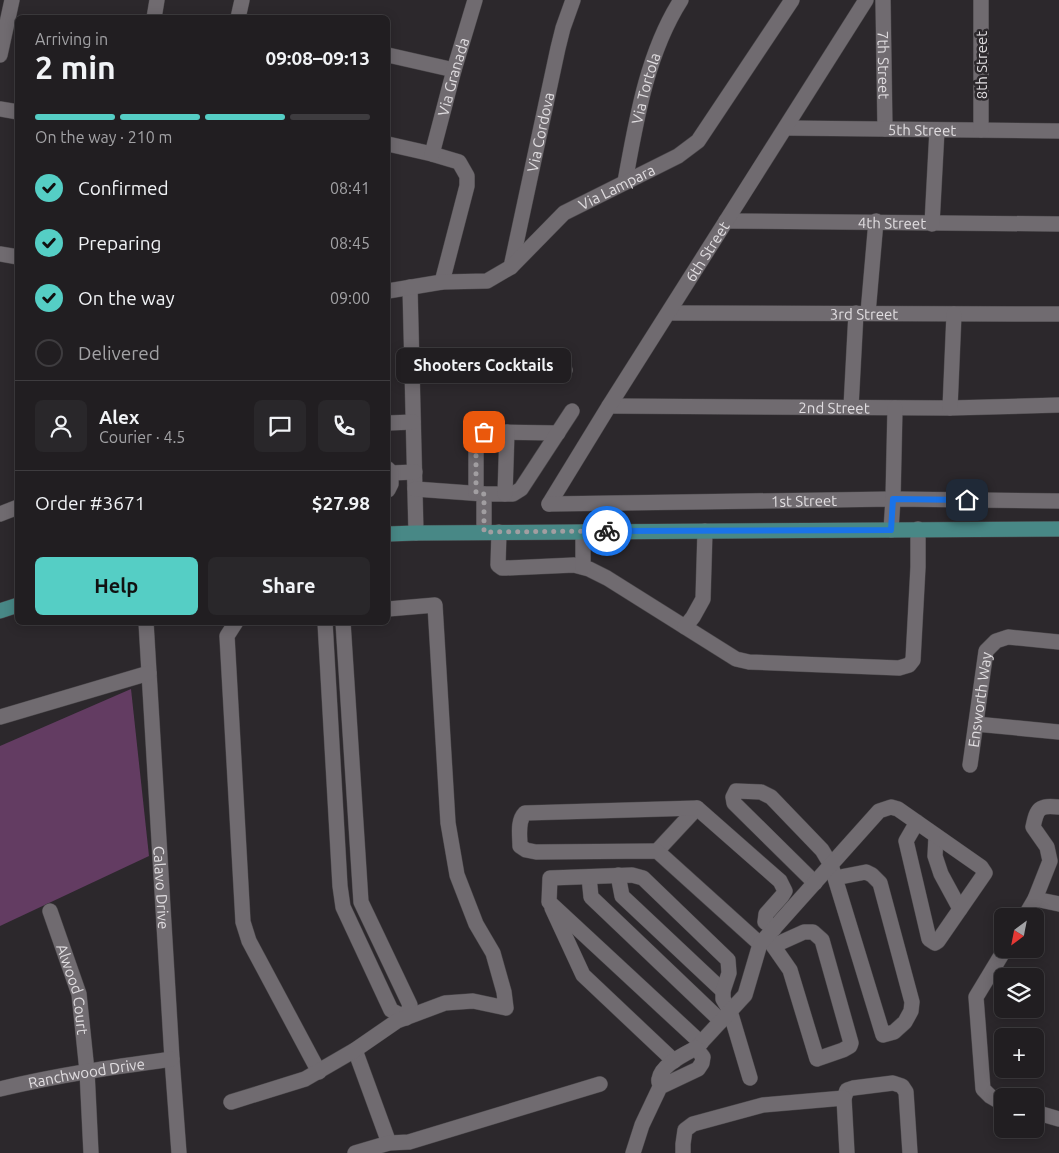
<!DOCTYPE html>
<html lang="en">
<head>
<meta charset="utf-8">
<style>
  :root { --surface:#211e21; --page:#29272a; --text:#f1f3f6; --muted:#a2a2a5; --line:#3e3c3f; --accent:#55cec5 }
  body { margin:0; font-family:Ubuntu,sans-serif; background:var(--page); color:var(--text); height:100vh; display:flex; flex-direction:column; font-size:19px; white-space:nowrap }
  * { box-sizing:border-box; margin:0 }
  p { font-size:16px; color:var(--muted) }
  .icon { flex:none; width:28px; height:28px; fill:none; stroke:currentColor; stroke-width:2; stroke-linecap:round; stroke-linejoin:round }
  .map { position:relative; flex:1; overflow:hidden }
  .panel { position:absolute; left:15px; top:15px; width:375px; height:610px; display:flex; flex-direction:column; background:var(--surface); border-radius:8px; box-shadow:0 2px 12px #0003,0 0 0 1px var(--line) }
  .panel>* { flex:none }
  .needle { width:32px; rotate:212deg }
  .buttons { position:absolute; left:994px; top:908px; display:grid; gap:10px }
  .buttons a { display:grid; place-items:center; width:50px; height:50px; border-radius:8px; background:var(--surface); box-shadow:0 2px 12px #0003,0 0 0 1px var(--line); font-size:25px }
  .pin { position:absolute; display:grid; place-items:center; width:42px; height:42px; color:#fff; margin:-21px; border-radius:10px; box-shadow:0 2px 8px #0006 }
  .courier { position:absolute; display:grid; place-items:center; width:50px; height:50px; margin:-25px; border:4px solid #1a73e8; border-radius:50%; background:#fff; color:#222; box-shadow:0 1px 6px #0007 }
  .bubble { position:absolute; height:35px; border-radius:8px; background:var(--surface); box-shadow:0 2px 12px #0003,0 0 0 1px var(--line); font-size:16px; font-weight:700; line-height:35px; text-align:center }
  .overview em { font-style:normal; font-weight:700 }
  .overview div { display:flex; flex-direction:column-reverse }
  .overview { display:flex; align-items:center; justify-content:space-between; height:85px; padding:0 20px }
  h1 { font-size:32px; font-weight:700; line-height:38px }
  .bar { display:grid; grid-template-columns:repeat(4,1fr); gap:8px 5px; align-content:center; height:60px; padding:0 20px }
  .bar i { height:6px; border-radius:4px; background:var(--line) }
  .bar .current { background:var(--accent) }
  .bar p { grid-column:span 4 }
  .line { display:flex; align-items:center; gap:12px; padding:0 20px; border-top:1px solid var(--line) }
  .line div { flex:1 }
  .round { display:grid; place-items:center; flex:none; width:52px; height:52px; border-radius:8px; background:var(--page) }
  ol { padding:0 20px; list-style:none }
  li { display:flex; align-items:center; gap:15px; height:55px }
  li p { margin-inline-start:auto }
  li .icon { padding:5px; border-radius:50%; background:var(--accent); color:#111; stroke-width:4 }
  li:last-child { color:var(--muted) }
  li i { width:28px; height:28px; border:2px solid var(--line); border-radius:50% }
  .action { display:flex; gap:10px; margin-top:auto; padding:10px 20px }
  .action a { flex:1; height:58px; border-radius:8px; background:var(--accent); color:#111; font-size:20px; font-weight:700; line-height:58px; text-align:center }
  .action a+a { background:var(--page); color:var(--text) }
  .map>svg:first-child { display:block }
  .green { fill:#633c62 }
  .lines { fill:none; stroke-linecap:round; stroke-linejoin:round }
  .minor-casing { stroke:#494649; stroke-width:16 }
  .major-casing { stroke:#494649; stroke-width:16 }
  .minor { stroke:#706b70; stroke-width:15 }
  .major { stroke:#488886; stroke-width:15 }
  .done { stroke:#a19ea1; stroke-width:5; stroke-dasharray:0 9 }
  .route { stroke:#1a73e8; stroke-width:6 }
  .labels { text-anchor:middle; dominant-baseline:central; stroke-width:5; stroke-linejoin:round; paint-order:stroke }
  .street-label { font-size:15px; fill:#e0dde0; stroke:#2c282c }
</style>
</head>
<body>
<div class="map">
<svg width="1059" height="1153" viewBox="0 0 1059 1153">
  <rect width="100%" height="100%" fill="#2c282c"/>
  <path class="green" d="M131 689 149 856 0 926V746Z"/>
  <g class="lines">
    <g class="minor-casing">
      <g id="minor">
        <path id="s1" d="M883 0 885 129"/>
        <path d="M154 18 157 0"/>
        <path d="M238 18 242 0"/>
        <path d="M0 55 12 0"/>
        <path d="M388 55 454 70"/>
        <path d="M0 109 18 112"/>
        <path id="s2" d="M786 128 1059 131"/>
        <path d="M981 130V0"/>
        <path d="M388 144 432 154 459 162 467 176V186L442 282"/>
        <path id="s3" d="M432 154 454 70 475 0"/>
        <path id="s4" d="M625 182C636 121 647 53 681 0"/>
        <path id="s5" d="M726 221C837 221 948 224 1059 224"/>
        <path d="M932 224 937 130"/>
        <path d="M0 254 18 257"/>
        <path id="s6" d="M511 267 558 48 563 28 573 0"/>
        <path d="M410 287 416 533"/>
        <path id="s7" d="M388 291 442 282 487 281 511 267 564 213 678 156 698 141 792 0"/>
        <path id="s8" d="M669 313 1059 314"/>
        <path d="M868 313 876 221"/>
        <path d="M412 362C462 359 517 352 565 370"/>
        <path id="s9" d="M609 406 950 408 1059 405"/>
        <path d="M851 407 856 313"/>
        <path d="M950 408 954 314"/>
        <path d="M388 423 413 422"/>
        <path d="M388 469 391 473 415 472"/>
        <path d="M415 489 484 494V532"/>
        <path d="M388 490 391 484V473"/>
        <path d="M476 493V441L479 436 484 432 558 433"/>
        <path d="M484 494H513L521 489 572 411"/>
        <path d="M505 494 507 432"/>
        <path id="s10" d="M549 504 609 406 866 0"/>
        <path id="s11" d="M549 504 893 499 1059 501"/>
        <path d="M0 514 18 507"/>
        <path d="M891 530 893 499 895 408"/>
        <path d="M499 532 498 565 502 568H506L574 565 589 569 607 578 736 659 749 662 899 668 909 665 913 660 918 567V529"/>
        <path d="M583 532V567"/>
        <path id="s12" d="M146 622 172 1059 179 1153"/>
        <path d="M236 622 227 636 243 922 249 941 319 1072"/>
        <path d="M325 622 340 886 343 907 391 1010 406 1018 410 1005 361 902 343 622"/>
        <path d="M685 627 693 617 703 599 705 531"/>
        <path d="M0 717 149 673"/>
        <path d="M976 724 1059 732"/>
        <path id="s13" d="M970 765 986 651 996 641 1008 637 1059 642"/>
        <path d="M936 836 935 856 941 874 960 909"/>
        <path d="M657 851 697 808"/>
        <path d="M618 875 622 896 723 991"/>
        <path d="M589 877 591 897 721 1021"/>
        <path d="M815 883 734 803 733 797 736 791 761 792 771 797 822 850 831 865 835 878 883 1035 894 1032 905 1022 911 1011 912 1002 880 883 872 875 866 872 835 878"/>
        <path d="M1035 899 1059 904"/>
        <path d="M552 908 583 975 674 1061"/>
        <path id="s14" d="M50 911 79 994 87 1071 91 1153"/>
        <path d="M1025 916 1035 899 1050 861 1047 847 1033 827C1037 808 1039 805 1059 807"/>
        <path d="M767 937 790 970 817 1059 843 1050 850 1046 851 1043 822 940 813 932H804L773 946"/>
        <path d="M760 944 657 851 536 852 526 850 520 846C520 836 517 821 525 813L697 808 780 881 785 891 782 896 766 914 765 922 774 929"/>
        <path d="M701 1043 549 902 550 878 632 875 643 878 728 960 729 973 723 991V999L730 1011 750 1078"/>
        <path d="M696 1048 745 995 760 944 879 811 891 807 898 809 981 867 985 873 938 941 935 943 929 939 906 841 917 822"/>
        <path d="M355 1050 389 1143"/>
        <path id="s15" d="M0 1089C57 1075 114 1067 172 1059"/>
        <path d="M844 1098 847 1090 853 1088 893 1083 902 1086 906 1092 910 1153"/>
        <path d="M231 1102 305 1079 355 1050 397 1021 445 1003 473 1001 506 1008 504 992 493 953 476 924 457 875 448 823 435 605 388 609"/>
        <path d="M1002 1103 990 1096 983 1089 976 997 1005 949"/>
        <path d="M1035 1112 1059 1119"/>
        <path d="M355 1153 389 1143 409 1142 600 1084"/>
        <path d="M633 1153 642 1125 660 1087C660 1084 658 1081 659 1079 661 1065 685 1054 696 1048L703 1057 702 1063 698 1069 660 1087"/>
        <path d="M683 1153V1144L685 1130 693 1124 763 1105 844 1098 847 1153"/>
      </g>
    </g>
    <g class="major-casing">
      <path id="major" d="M388 534 416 533 1059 529
        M0 611 18 605"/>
    </g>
    <use href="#minor" class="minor"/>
    <use href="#major" class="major"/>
  </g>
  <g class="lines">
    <path class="done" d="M484 432 479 436 476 441V493L484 494V532L607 531"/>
    <path class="route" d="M607 531 891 530 893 499 967 500"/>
  </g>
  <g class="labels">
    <g class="street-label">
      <text stroke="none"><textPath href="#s1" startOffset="65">7th Street</textPath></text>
      <text transform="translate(981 65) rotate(-90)">8th Street</text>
      <text stroke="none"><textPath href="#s3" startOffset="80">Via Granada</textPath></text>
      <text stroke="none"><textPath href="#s4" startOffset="96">Via Tortola</textPath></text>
      <text stroke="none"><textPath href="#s2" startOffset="136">5th Street</textPath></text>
      <text stroke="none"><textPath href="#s6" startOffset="138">Via Cordova</textPath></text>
      <text stroke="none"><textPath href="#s7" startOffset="262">Via Lampara</textPath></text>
      <text stroke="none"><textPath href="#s5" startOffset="166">4th Street</textPath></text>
      <text stroke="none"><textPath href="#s10" startOffset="298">6th Street</textPath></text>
      <text stroke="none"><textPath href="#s8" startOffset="195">3rd Street</textPath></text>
      <text stroke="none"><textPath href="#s9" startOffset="225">2nd Street</textPath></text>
      <text stroke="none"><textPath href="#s11" startOffset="255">1st Street</textPath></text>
      <text stroke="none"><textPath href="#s13" startOffset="66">Ensworth Way</textPath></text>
      <text stroke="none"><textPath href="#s12" startOffset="266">Calavo Drive</textPath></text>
      <text stroke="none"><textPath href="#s14" startOffset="82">Alwood Court</textPath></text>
      <text stroke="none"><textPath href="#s15" startOffset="88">Ranchwood Drive</textPath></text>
    </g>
  </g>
</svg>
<div class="buttons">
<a><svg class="needle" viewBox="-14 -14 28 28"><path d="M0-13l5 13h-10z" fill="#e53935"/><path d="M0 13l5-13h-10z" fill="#a2a2a5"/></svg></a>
<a><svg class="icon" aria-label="layers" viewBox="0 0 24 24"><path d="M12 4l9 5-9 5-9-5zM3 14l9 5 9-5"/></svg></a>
<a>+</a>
<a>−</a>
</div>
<div class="pin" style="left:484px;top:432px;background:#ea580c"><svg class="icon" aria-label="bag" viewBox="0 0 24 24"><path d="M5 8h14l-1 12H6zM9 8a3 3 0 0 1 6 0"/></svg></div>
<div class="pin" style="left:967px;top:500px;background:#1f2937"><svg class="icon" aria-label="home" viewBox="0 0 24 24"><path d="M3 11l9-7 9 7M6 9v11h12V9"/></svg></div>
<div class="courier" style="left:607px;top:531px"><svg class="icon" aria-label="bike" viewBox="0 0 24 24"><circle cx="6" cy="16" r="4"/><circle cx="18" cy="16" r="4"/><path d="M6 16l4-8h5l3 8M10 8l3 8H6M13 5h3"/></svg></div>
<div class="bubble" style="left:396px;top:348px;width:175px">Shooters Cocktails</div>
<section class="panel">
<div class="overview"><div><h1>2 min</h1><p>Arriving in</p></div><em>09:08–09:13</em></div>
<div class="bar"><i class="current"></i><i class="current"></i><i class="current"></i><i></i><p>On the way · 210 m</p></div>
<ol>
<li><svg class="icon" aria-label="check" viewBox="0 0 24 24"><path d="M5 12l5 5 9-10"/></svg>Confirmed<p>08:41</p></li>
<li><svg class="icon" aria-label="check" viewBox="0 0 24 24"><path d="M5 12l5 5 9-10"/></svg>Preparing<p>08:45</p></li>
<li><svg class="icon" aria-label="check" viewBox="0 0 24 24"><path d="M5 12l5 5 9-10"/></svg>On the way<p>09:00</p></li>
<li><i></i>Delivered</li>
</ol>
<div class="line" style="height:90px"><a class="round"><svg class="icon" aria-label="person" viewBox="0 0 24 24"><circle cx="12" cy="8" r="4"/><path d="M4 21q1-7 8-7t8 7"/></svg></a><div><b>Alex</b><p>Courier · 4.5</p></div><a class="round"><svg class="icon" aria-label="chat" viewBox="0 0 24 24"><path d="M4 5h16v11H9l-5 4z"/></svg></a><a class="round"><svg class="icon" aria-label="phone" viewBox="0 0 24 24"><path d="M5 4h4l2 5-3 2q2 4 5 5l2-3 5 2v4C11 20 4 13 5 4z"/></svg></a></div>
<div class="line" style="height:65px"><div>Order #3671</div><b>$27.98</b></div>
<div class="action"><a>Help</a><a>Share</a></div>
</section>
</div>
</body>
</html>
